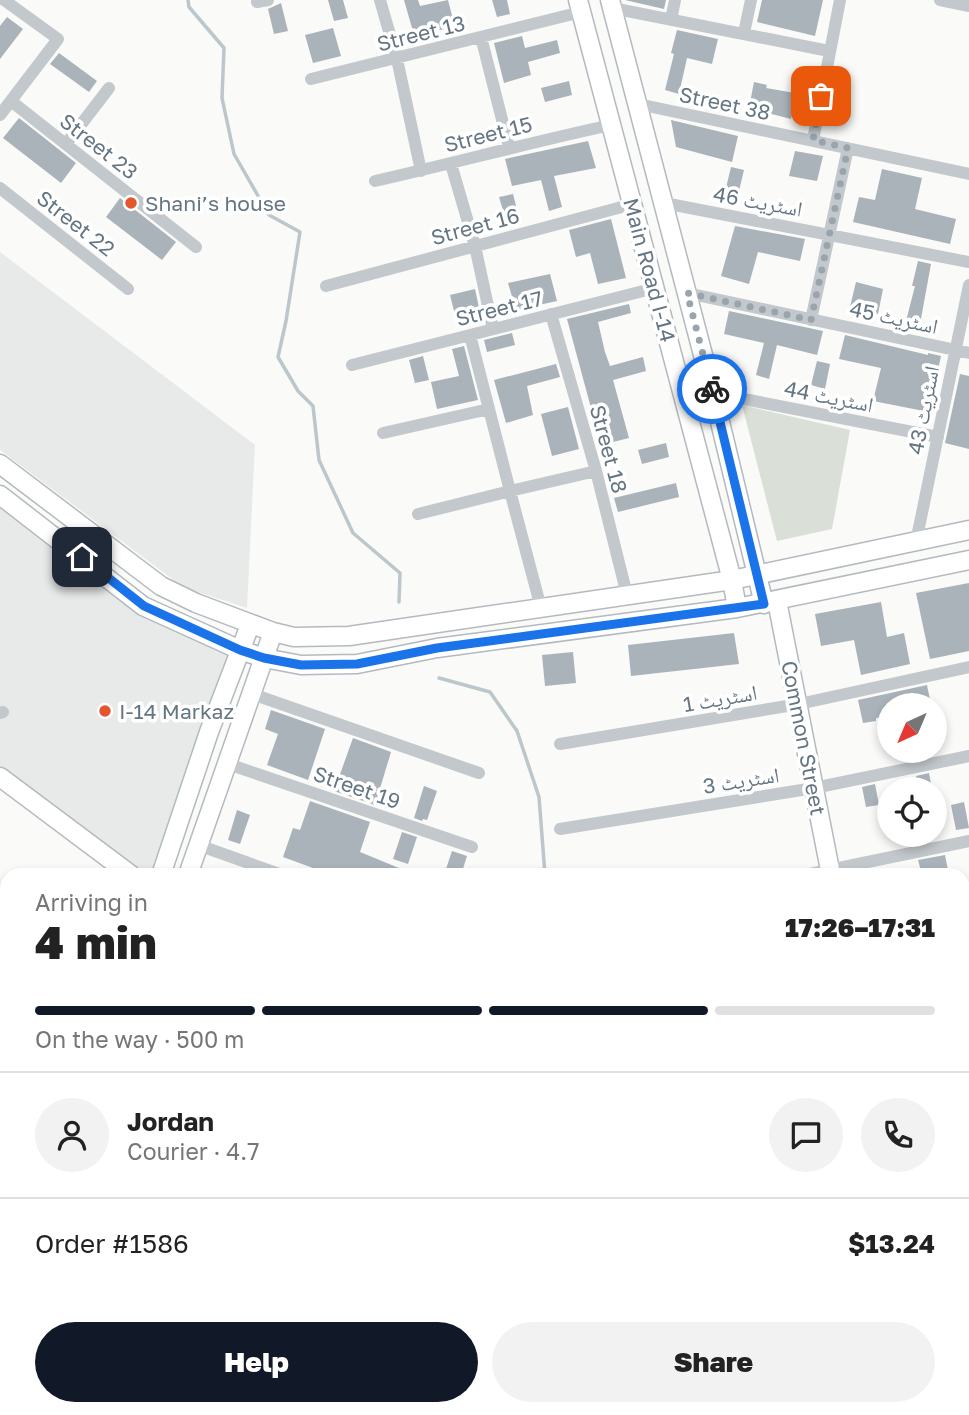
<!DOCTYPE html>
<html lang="en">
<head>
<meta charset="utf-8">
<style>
  :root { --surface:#fff; --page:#f2f2f2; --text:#222; --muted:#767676; --line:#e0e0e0; --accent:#111827 }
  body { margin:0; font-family:"Golos Text","Noto Naskh Arabic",sans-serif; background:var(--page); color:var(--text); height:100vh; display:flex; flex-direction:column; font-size:26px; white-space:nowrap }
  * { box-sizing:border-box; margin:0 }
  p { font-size:23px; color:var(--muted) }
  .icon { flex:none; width:38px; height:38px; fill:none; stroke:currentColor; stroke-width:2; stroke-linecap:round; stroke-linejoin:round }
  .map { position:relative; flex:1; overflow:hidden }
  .sheet { position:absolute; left:0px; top:868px; width:970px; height:548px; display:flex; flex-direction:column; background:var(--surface); border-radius:21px 21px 0 0; box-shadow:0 4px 10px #0003 }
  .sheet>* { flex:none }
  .needle { width:46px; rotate:224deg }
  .fabs { position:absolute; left:877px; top:693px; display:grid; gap:14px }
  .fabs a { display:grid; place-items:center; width:70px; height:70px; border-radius:50%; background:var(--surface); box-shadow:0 4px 10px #0003; font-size:35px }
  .pin { position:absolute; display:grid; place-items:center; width:60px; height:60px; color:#fff; margin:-30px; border-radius:14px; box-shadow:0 4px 10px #0006 }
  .courier { position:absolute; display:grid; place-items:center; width:70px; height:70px; margin:-35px; border:5px solid #1a73e8; border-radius:50%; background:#fff; color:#222; box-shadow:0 2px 9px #0007 }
  .head em { font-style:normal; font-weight:800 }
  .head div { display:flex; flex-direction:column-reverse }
  .head { display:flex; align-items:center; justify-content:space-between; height:119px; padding:0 35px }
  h1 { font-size:46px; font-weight:800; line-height:52px }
  .bar { display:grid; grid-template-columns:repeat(4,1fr); gap:10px 7px; align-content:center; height:84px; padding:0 35px }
  .bar i { height:9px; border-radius:5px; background:var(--line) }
  .bar .current { background:var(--accent) }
  .bar p { grid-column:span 4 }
  .line { display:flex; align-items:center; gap:18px; padding:0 35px; border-top:2px solid var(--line) }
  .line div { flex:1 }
  .round { display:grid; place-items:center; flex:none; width:74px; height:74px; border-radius:37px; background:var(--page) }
  .button { display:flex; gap:14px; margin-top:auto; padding:14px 35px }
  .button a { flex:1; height:80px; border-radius:42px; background:var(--accent); color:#fff; font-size:28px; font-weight:800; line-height:80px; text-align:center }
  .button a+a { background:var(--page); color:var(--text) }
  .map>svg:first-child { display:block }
  .built { fill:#e8e9e9 }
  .green { fill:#dadfd7 }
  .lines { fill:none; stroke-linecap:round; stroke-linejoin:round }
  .stream { stroke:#bbc7cb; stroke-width:3.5 }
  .building { fill:#aab3b9 }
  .secondary-casing { stroke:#b3babf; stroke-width:21 }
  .street { stroke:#c3c8cc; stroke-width:12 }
  .secondary { stroke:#fff; stroke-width:18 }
  .done { stroke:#99a4ac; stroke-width:7; stroke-dasharray:0 12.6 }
  .route { stroke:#1a73e8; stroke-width:9 }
  .poi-dot { fill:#e4572e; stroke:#fff; stroke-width:2.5 }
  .labels { text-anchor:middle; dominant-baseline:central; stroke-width:7; stroke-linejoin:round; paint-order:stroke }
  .street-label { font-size:21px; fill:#657683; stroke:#fff }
  .poi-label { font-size:21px; fill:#657683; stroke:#fff; text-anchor:start }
</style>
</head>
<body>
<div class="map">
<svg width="969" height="1415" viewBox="0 0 969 1415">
  <rect width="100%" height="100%" fill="#fafaf8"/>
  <path class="built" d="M0 252 255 445 247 608 183 587 0 450Z
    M0 501 143 612 230 655 152 875H143L0 768Z"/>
  <path class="green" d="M742 405 850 430 832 529 777 541Z"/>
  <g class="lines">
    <path class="stream" d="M188 0 189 7 224 48 222 98 234 154 269 215 300 232 286 321 278 357 298 391 313 406 319 460 353 533 400 573 399 602
      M439 678 490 692 517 731 539 797 545 875
      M0 1116 7 1121
      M534 1409 539 1415
      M647 1409 648 1415"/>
  </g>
  <path class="building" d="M328 0H343L348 18 334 21Z
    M404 0H418L420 6 448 0 455 27 414 35Z
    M492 0H507L510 14 497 17Z
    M625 0H666L664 9Z
    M762 0H823L815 36 757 22Z
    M281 3 288 31 274 34 268 9Z
    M7 17 23 29 0 59V26Z
    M333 28 341 56 313 63 305 35Z
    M677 30 718 39 712 64 687 58 679 94 665 90 674 54 671 53Z
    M522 36 525 48 557 40 560 53 528 62 531 75 504 83 494 43Z
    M59 53 97 81 89 92 50 64Z
    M569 81 572 95 545 102 541 88Z
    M754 82 767 85 766 88 795 93 791 119 749 108Z
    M19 118 76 163 61 183 3 138Z
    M671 120 738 136 732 162 676 147Z
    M588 141 596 168 554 176 562 207 549 211 541 180 512 186 505 159Z
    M795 151 823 156 817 181 789 176Z
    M731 167 744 170 738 195 725 192Z
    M882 169 922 178 915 209 956 219 950 244 853 222 859 197 875 200Z
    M513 194 520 221 507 224 499 197Z
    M120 198 176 242 162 260 106 217Z
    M611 219 626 278 598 284 590 253 576 257 569 230Z
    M735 226 805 239 800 261 758 252 749 284 721 276Z
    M918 261 931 264 920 324 906 321 915 286H912Z
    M550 274 557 301 516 310 508 283Z
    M856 282 883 289 878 314 850 307Z
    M475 289 481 317 457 323 450 295Z
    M629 304 631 313 598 322 605 352 610 366 643 357 646 371 613 380 629 438 601 445 567 319Z
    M729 311 823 331 817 355 777 345 769 379 756 375 764 343 724 334Z
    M512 333 515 345 487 352 484 340Z
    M845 335 928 355V353L941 356 929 412 873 401 881 368 839 359Z
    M464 346 478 400 437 409 431 382 459 376 452 349Z
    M423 356 429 380 415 383 409 360Z
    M817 361 830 364 825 389 811 385Z
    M556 364 560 377 527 386 533 415 506 423 494 380Z
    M960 374 969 376V449L945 443Z
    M568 407 579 449 552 456 541 414Z
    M666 443 669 457 642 464 638 450Z
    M676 483 679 497 618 512 614 498Z
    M969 583V651L930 659 916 593Z
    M881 602 887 637 904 633 910 664 861 675 854 640 821 646 815 614Z
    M734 633 739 664 631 676 628 645Z
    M573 652 576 683 545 686 542 655Z
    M927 685 931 705H889V716L876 718V721L863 723 858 700Z
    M271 710 325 729 308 780 267 765 278 734 265 729Z
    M353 738 391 752 375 805 334 791Z
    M929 773 932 789H918L916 776Z
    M875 784 879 805 866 807 862 787Z
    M424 786 437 791 427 820 423 819 422 821 414 818Z
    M310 801 370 822 360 852 416 875H332L283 857 293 828 300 830Z
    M964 802 969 828 956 830 951 805Z
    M237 810 250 815 240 844 228 840Z
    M402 832 417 837 408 864 393 859Z
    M452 851 467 856 461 875H444Z
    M945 855 949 875H922L918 860Z"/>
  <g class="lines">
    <g class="secondary-casing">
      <path id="secondary" d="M578 0 732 580 737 608
        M610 0 713 393 764 604
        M0 464 161 586 196 603 273 632 294 637 349 636 732 580 969 530
        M0 495 143 606 240 650 264 658 301 665 357 664 437 648 737 608 969 560
        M777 601 831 875
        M0 777 131 875
        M161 875 209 732 250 625
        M188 875 273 632
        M0 915 7 920
        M0 1325 7 1305
        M0 1397 7 1385
        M944 1409 945 1415"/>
    </g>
    <path class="street" d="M380 0 397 59 421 171
      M940 0 969 6
      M257 2 268 0
      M612 8 829 51
      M671 20 675 0
      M744 33 751 0
      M481 37 509 147
      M311 79 581 12
      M11 101 196 247
      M638 104 969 174
      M0 115 58 39 4 0
      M813 140 840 0
      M66 144 109 88
      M451 164 475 246 493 329
      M375 181C454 163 532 142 611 125
      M0 188 128 289
      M664 203 969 262
      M326 286 633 204
      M687 293 969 353
      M551 314 596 471 627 595
      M811 320 848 148
      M470 335 510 491 596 471
      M352 365 655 288
      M713 393 938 437
      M383 433 489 409
      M418 514 510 491 541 608
      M916 542 969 285
      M252 694 479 773
      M0 713 3 712
      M560 744 799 704 969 667
      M228 764 472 847
      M560 829 814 788 969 756
      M198 845 282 875
      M805 875 969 841
      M962 918 969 917
      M0 992 7 997
      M962 994 969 992
      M0 1024 7 1030
      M962 1070 969 1069
      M962 1147 969 1145
      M962 1221 969 1220
      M962 1297 969 1296
      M116 1409 143 1415"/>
    <use href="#secondary" class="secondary"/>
  </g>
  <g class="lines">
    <path class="done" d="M712 389 687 293 811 320 848 148 813 140 821 96"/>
    <path class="route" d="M82 557 144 606 240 650 264 658 301 665 357 664 437 648 764 604 712 389"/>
  </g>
  <g class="poi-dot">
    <circle cx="131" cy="203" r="7"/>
    <circle cx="105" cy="711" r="7"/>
  </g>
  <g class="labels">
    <g class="street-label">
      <text transform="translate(421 33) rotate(-14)">Street 13</text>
      <text transform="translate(725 103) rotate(12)">Street 38</text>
      <text transform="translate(488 134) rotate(-14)">Street 15</text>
      <text transform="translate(99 146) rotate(38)">Street 23</text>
      <text transform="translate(758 201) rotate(10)">اسٹریٹ 46</text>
      <text transform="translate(76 223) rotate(38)">Street 22</text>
      <text transform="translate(475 226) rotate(-15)">Street 16</text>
      <text transform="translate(650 270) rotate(75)">Main Road I-14</text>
      <text transform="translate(499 308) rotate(-14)">Street 17</text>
      <text transform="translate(894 317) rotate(12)">اسٹریٹ 45</text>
      <text transform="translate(829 396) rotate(11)">اسٹریٹ 44</text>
      <text transform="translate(923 410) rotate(-79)">اسٹریٹ 43</text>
      <text transform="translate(609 449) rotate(75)">Street 18</text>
      <text transform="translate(720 698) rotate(-10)">اسٹریٹ 1</text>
      <text transform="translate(804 738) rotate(79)">Common Street</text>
      <text transform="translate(741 780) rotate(-9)">اسٹریٹ 3</text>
      <text transform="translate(357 787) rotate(19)">Street 19</text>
    </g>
    <g class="poi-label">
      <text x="145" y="203">Shani’s house</text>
      <text x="119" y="711">I-14 Markaz</text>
    </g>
  </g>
</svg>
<div class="fabs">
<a><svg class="needle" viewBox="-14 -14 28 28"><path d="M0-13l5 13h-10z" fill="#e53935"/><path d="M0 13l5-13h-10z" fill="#767676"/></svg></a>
<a><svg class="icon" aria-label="locate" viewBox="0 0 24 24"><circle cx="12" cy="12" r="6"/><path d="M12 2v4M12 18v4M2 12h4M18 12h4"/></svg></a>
</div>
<div class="pin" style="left:821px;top:96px;background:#ea580c"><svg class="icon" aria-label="bag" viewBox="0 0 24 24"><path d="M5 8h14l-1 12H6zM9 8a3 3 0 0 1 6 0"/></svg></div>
<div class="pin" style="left:82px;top:557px;background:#1f2937"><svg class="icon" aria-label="home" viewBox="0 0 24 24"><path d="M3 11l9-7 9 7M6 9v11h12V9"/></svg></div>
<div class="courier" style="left:712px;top:389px"><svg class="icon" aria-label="bike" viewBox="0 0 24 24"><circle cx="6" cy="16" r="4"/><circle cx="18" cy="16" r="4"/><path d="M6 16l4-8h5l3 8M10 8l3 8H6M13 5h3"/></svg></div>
<section class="sheet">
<div class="head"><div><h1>4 min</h1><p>Arriving in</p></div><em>17:26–17:31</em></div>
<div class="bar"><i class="current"></i><i class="current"></i><i class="current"></i><i></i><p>On the way · 500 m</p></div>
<div class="line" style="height:126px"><a class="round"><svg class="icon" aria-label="person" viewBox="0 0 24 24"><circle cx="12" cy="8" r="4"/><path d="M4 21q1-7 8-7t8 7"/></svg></a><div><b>Jordan</b><p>Courier · 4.7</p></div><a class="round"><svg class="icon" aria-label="chat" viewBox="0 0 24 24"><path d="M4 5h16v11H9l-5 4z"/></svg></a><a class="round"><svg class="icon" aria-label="phone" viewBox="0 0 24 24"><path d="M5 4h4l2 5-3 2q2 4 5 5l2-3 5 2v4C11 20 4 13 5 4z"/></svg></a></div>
<div class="line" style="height:91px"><div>Order #1586</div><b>$13.24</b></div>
<div class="button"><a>Help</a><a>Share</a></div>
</section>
</div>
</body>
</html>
